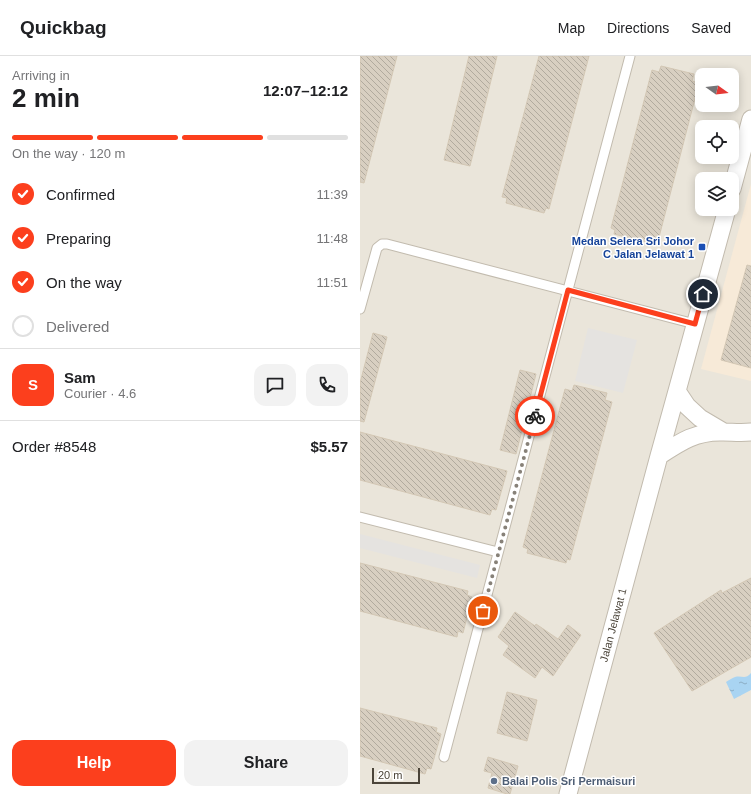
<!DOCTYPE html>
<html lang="en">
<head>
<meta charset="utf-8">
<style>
  :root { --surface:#fff; --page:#f2f2f2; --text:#202124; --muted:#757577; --line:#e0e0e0; --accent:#fc3f1d }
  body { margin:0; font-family:Arial,sans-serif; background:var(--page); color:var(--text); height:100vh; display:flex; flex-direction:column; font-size:15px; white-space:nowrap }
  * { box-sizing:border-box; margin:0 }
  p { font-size:13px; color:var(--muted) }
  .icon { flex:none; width:22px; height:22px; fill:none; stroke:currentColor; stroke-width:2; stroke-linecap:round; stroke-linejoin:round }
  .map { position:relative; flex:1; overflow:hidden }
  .panel { display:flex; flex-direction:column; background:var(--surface); width:360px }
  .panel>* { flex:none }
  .needle { width:26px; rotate:104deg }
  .buttons { position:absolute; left:335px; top:12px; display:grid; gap:8px }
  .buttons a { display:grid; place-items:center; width:44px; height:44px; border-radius:8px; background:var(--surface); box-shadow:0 2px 10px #0003; font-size:20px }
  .scale { position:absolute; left:12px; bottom:10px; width:48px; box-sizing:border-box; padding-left:4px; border:2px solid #4b4439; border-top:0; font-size:11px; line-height:14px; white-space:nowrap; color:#4b4439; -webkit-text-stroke:3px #fff; paint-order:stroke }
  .pin { position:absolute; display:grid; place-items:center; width:34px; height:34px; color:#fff; margin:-17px; border:2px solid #fff; border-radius:50%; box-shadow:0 1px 4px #0007 }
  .courier { position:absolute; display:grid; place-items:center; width:40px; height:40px; margin:-20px; border:3px solid #fc3f1d; border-radius:50%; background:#fff; color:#222; box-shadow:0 1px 5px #0007 }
  .overview em { font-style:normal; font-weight:600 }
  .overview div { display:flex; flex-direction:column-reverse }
  .overview { display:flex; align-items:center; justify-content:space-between; height:68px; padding:0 12px }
  h1 { font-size:26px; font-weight:600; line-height:30px }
  .bar { display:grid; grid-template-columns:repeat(4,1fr); gap:6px 4px; align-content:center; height:48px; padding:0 12px }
  .bar i { height:5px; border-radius:3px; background:var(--line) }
  .bar .selected { background:var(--accent) }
  .bar p { grid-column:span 4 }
  .line { display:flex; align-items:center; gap:10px; padding:0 12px; border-top:1px solid var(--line) }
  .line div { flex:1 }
  .round { display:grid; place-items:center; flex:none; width:42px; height:42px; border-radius:12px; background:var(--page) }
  ol { padding:0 12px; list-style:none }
  li { display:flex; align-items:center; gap:12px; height:44px }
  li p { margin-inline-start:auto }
  li .icon { padding:4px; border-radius:50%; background:var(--accent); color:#fff; stroke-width:4 }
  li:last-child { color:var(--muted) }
  li i { width:22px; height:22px; border:2px solid var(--line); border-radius:50% }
  .primary-button { display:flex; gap:8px; margin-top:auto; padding:8px 12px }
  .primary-button a { flex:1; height:46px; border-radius:12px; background:var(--accent); color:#fff; font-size:16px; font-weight:600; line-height:46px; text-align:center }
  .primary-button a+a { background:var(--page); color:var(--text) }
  header { display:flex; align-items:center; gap:24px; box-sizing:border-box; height:56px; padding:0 20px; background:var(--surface); border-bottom:1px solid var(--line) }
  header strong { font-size:19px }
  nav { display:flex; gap:22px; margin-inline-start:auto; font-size:14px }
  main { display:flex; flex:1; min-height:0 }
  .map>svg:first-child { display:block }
  .residential { fill:#eae5da; fill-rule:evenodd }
  .commercial { fill:#f7ead8 }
  .parking { fill:#e5e3e0 }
  .water { fill:url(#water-ripples) }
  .building { fill:url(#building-back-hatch); stroke:#d3c7b4 }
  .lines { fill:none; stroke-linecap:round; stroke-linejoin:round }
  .lane-casing { stroke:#c2bbae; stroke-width:11 }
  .street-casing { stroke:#c2bbae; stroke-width:19 }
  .lane { stroke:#fff; stroke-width:9 }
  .street { stroke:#fff; stroke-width:17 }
  .done { stroke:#878178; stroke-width:4; stroke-dasharray:0 7.2 }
  .route { stroke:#fc3f1d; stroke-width:5 }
  .transit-dot { fill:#1a4fb4; stroke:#fff; stroke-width:1.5 }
  .service-dot { fill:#5c6f8a; stroke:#fff; stroke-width:1.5 }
  .labels { text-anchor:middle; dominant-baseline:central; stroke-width:3; stroke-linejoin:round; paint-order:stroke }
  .transit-label { font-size:11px; font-weight:bold; fill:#164399; stroke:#fff; text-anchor:end }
  .street-label { font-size:11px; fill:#4b4439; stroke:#fff }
  .service-label { font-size:11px; font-weight:bold; fill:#4e5e75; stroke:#fff; text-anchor:start }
</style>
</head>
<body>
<header>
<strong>Quickbag</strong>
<nav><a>Map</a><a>Directions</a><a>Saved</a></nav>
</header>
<main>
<section class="panel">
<div class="overview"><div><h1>2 min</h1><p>Arriving in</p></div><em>12:07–12:12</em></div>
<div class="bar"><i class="selected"></i><i class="selected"></i><i class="selected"></i><i></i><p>On the way · 120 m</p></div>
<ol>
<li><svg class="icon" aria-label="check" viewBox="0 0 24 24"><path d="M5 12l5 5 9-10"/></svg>Confirmed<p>11:39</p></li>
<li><svg class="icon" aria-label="check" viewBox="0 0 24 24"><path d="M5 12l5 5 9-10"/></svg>Preparing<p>11:48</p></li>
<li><svg class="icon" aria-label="check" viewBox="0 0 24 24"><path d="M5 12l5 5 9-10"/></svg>On the way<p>11:51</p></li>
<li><i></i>Delivered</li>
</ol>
<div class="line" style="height:72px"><b class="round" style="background:var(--accent);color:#fff">S</b><div><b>Sam</b><p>Courier · 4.6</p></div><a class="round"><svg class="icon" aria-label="chat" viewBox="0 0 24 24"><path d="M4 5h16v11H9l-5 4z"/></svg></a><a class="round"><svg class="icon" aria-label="phone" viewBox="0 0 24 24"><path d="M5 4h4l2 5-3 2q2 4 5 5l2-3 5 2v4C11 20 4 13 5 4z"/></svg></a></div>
<div class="line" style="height:52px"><div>Order #8548</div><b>$5.57</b></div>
<div class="primary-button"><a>Help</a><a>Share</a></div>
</section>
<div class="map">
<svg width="391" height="738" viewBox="0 0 391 738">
  <defs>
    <pattern id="water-ripples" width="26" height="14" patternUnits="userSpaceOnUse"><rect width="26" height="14" fill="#a9d4f2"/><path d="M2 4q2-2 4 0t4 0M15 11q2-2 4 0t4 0" fill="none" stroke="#8caec5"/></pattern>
    <pattern id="building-back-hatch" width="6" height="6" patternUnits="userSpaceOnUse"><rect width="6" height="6" fill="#d8cfc1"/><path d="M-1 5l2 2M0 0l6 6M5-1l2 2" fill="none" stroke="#b1aa9e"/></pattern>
  </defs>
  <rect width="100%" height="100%" fill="#f6f3ec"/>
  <path class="residential" d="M0 0H391V738H0ZM342 19H372V49H342ZM342 71H372V101H342ZM342 123H372V153H342Z"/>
  <path class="commercial" d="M391 128V325L341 313Z"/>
  <path class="parking" d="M228 272 277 284 263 337 215 325Z
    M0 478 120 509 117 522 0 492Z"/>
  <path class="water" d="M391 617V634L374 643 366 626C369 624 372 622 375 621 382 619 385 624 391 617Z"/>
  <path class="building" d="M0 0H37L4 127 0 126Z
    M109 0H137L110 110 84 104Z
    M179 0H229L189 153 186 152 184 157 146 147 147 142 142 141Z
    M301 10 334 18 332 25 339 27 298 185 294 184 293 188 254 178 255 174 251 172 292 14 299 16Z
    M387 209 391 210V312L361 304Z
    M13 277 27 281 4 366 0 365V327Z
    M160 314 176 318 156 398 140 394Z
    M214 329 247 337 245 344 252 346 210 504 207 503 206 507 167 497 168 493 163 491 205 333 212 335Z
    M0 376 147 415 136 454 132 453 130 459 0 424Z
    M0 507 108 535 107 539 112 541 103 577 98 575 97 581 0 555Z
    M391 522V601L332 635 294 577 361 534 362 537Z
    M155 556 175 570 176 568 198 583 208 569 221 579 193 620 182 611 175 622 143 599 149 590 138 581Z
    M147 636 177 644 167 685 137 677Z
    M0 652 77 672 76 676 81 678 71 713 67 712 65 718 0 700Z
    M128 701 158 710 150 738H147L128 732 132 717 124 715Z"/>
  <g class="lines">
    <g class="lane-casing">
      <path id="lane" d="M0 253 17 192 22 188H27L335 268
        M0 461 138 496
        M84 701 270 0"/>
    </g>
    <g class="street-casing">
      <path id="street" d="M372 133 391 63
        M317 335 327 350 340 362 362 375
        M299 400C320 386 336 375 363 376 372 376 381 377 391 376
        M208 738 299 400 317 335 367 153"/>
    </g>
    <use href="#lane" class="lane"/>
    <use href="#street" class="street"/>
  </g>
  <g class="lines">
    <path class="done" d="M123 555 175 360"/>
    <path class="route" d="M175 360 208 234 335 268 343 238"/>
  </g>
  <rect class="transit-dot" x="338" y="187" width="8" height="8" rx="2"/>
  <circle class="service-dot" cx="134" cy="725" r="4"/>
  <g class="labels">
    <g class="transit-label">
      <text x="334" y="185">Medan Selera Sri Johor<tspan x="334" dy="13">C Jalan Jelawat 1</tspan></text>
    </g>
    <g class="street-label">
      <text transform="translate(253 569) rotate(-75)">Jalan Jelawat 1</text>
    </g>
    <g class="service-label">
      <text x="142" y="725">Balai Polis Sri Permaisuri</text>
    </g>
  </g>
</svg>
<div class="buttons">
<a><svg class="needle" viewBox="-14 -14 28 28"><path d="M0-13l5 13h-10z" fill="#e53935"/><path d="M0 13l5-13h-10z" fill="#757577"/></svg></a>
<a><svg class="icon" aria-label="locate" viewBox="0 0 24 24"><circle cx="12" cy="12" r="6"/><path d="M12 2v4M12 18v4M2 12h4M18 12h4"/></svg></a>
<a><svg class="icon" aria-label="layers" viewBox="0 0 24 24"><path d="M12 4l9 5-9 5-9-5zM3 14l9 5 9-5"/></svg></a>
</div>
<div class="scale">20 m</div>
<div class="pin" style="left:123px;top:555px;background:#ea580c"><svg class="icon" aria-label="bag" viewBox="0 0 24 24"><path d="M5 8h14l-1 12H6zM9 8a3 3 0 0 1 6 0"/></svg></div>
<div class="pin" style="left:343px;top:238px;background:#1f2937"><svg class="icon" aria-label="home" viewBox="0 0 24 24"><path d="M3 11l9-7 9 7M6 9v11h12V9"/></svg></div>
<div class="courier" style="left:175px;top:360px"><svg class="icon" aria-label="bike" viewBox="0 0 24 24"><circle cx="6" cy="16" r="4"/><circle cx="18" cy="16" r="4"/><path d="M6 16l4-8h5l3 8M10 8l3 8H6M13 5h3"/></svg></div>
</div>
</main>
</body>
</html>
